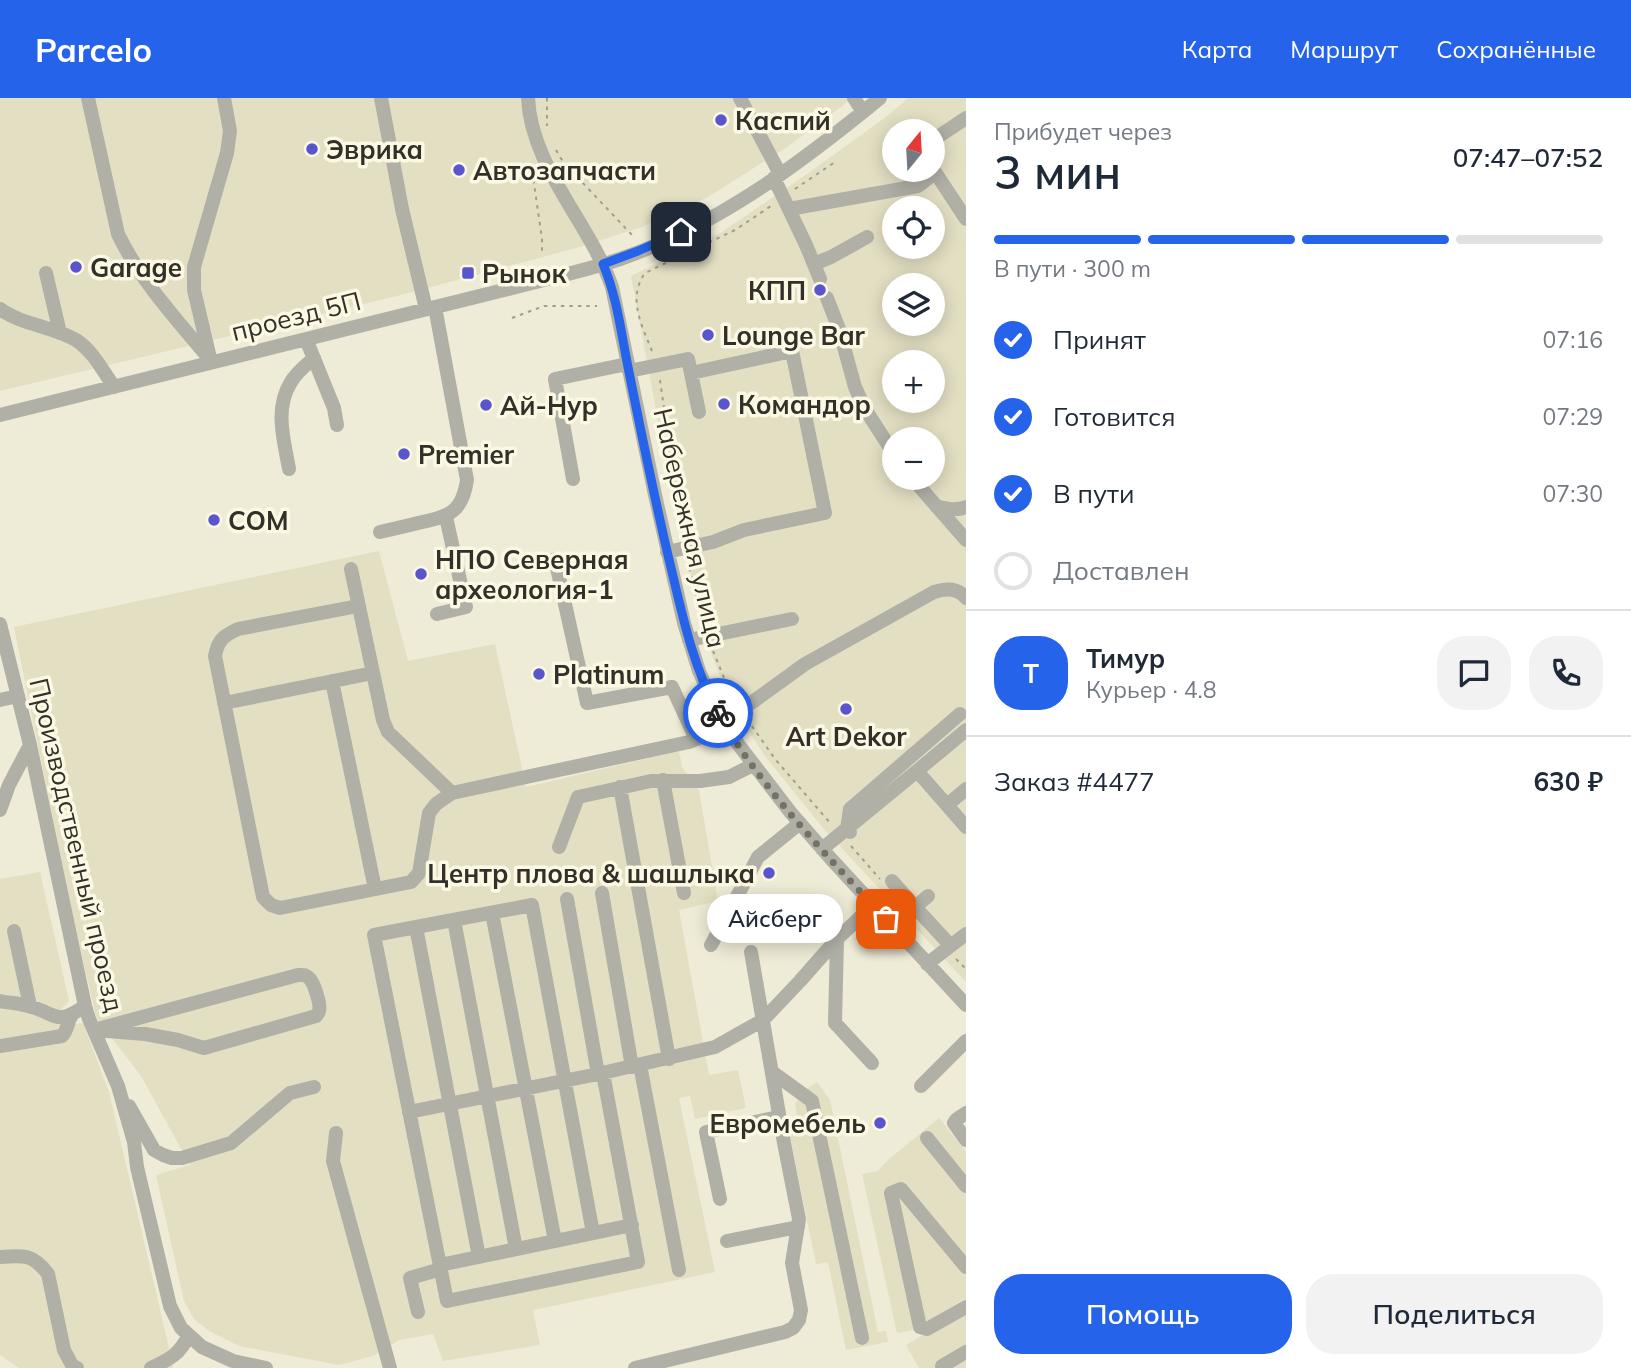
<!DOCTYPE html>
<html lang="ru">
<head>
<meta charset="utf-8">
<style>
  :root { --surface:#fff; --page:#f2f2f3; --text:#1f2937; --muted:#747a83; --line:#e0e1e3; --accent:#2563eb }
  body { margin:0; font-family:Mulish,sans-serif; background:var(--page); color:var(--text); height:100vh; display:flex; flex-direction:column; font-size:26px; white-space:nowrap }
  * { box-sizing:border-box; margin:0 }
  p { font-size:23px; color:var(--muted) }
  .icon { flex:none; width:38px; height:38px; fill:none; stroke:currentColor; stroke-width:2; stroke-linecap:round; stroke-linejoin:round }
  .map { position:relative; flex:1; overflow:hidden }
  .side { display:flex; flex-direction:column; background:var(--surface); width:665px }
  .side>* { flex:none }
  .needle { width:46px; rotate:18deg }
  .tools { position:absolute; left:882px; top:21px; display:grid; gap:14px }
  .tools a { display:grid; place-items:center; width:63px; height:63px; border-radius:50%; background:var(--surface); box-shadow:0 4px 18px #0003; font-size:35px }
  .pin { position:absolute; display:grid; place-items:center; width:60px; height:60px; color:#fff; margin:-30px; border-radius:14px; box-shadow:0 4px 10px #0006 }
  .courier { position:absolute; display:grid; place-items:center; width:70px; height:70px; margin:-35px; border:5px solid #2563eb; border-radius:50%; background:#fff; color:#222; box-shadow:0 2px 9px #0007 }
  .bubble { position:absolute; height:49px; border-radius:24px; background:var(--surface); box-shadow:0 4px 18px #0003; font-size:23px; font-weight:600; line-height:49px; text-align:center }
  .overview em { font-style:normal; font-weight:600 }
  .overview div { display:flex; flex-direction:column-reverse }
  .overview { display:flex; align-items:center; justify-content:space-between; height:119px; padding:0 28px }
  h1 { font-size:46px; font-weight:600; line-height:52px }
  .bar { display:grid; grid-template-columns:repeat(4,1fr); gap:10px 7px; align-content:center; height:84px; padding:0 28px }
  .bar i { height:9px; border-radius:5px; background:var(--line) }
  .bar .selected { background:var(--accent) }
  .bar p { grid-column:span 4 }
  .line { display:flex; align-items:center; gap:18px; padding:0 28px; border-top:2px solid var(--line) }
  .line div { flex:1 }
  .round { display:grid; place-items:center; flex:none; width:74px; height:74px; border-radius:28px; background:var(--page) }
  ol { padding:0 28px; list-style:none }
  li { display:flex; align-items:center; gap:21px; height:77px }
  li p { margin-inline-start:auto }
  li .icon { padding:7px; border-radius:50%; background:var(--accent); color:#fff; stroke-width:4 }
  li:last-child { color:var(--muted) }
  li i { width:38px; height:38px; border:4px solid var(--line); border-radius:50% }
  .cta { display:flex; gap:14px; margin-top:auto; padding:14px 28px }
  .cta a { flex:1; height:80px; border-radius:28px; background:var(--accent); color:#fff; font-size:28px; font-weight:600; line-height:80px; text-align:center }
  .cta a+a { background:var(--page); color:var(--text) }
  header { display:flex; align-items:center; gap:42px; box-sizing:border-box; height:98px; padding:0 35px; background:var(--accent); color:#fff }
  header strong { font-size:33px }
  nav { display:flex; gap:38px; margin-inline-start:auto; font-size:24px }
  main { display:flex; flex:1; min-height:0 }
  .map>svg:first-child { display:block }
  .built { fill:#e3dfc3; fill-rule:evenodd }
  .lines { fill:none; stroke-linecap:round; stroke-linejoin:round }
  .path { stroke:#a19e8f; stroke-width:2; stroke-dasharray:3.5 5; stroke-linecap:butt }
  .minor { stroke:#b1b0a7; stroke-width:14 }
  .done { stroke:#747166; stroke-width:7; stroke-dasharray:0 12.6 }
  .route { stroke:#2563eb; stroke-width:9 }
  .poi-dot { fill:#5855cd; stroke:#fbf8e3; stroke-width:2.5 }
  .labels { text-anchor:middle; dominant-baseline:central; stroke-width:7; stroke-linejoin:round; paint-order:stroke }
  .poi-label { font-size:26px; font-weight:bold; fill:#323029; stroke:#fbf8e3; text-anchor:start }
  .street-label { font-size:26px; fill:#323029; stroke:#fbf8e3 }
</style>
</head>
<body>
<header>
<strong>Parcelo</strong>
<nav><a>Карта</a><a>Маршрут</a><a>Сохранённые</a></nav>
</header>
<main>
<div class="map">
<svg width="966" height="1270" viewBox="0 0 966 1270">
  <rect width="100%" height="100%" fill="#eeebd6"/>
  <path class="built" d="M0 0H853L787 49 708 99 642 129 576 150 401 197 0 293Z
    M908 0H966V884L823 730 765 658 729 603 707 543 672 397 631 178 722 134 807 76 886 19ZM894 33H933V72H894ZM894 110H933V149H894ZM894 187H933V226H894ZM894 264H933V303H894ZM894 341H933V380H894Z
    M379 453 408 563 495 546 526 689 679 653 682 669 699 693 718 803 679 812 709 977 738 972 746 1010 695 1021 690 998 679 1000 715 1174 533 1212 540 1247 443 1263 433 1236 399 1242 373 1258 339 1267 239 1248 209 1233 194 1221 184 1203 156 1077 190 1067 141 978 96 919 73 818 14 529Z
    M40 774 69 903 59 913 63 928 83 925 109 994 173 1267 172 1270H19L0 1257V781Z
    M817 984 830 1002 878 1234 886 1233 888 1244 846 1252 828 1164 816 1166 788 1029 799 1027 795 1006 808 990Z
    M939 1020 966 1053V1200L913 1232 897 1235 862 1076 878 1073 888 1062Z
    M966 1212V1270H919L906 1247Z"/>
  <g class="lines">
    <path class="path" d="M547 0V28
      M556 52 563 64 632 137
      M531 65 542 141V155
      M795 91 835 64
      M512 220 544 208H597
      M652 253C642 228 627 200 645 175L735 132 771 108
      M660 282 682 436
      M687 462 703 524
      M713 553 732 599
      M747 621 775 661 831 726
      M851 748 880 781
      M956 861 966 871"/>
    <path class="minor" d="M88 0 118 136C141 184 179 224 212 264
      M381 0 402 111 426 211
      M528 0C531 69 590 125 612 189L655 397 684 525 699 573 715 609 738 646 791 715 832 762 966 907
      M740 0 780 76
      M854 0 863 14
      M933 42 966 20
      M933 71 966 121
      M774 80 806 147 820 181
      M789 111 918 88 935 75
      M814 166 831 159 867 139
      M46 175 60 235
      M827 200 839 231 855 289 865 311 894 356
      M0 211C22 227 52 228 76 242 93 253 103 273 114 289
      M306 241 334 310 337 327
      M210 260 194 192V169L227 55 230 33 224 0
      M629 273 688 261 699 314
      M0 317 548 181C572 175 596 169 620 161 717 128 802 64 880 0
      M289 371C284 342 274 311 291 284 296 275 306 267 314 260
      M912 380 966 442
      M573 381 555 281 627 266
      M936 408C947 411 955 413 966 409
      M380 434C393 431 406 428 418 425 448 418 462 416 467 382L435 209
      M667 454 713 444 744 432 825 415 792 253 691 275
      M555 461 587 605 672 589 696 641
      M351 471 383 622 388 634 452 695
      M358 508 238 531C223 538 218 542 215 558L263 799 271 807 280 810 411 784 419 775 429 715 436 706 452 695 689 644 726 629
      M437 516 466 509 446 419
      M0 526 30 647 85 908 89 921 118 988 134 1044 137 1069 170 1208 181 1230 202 1249 233 1263 266 1270
      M689 542 792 521
      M332 583 375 791
      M0 602 18 598
      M224 605 373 575
      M722 622 754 603 805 566 934 494C946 490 958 490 966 500
      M917 673 966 632
      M663 682 684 795
      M620 689 669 961
      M947 707 966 691
      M0 712 9 687 30 647
      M850 734 847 731 850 711 960 616
      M559 749 578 699 651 683H700L729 679 753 667
      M822 751 917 673 966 729
      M892 783 915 809
      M602 795 632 969
      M928 798 915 809 950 847
      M567 801 598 976
      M492 815 555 1143
      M454 822 516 1151
      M416 829 479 1159
      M14 833 30 908
      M837 841 835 925 872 965
      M711 847 758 759 800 725
      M927 866 966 836
      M298 877C303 877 305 876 309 880 314 884 321 907 319 913 319 915 317 916 316 918L204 950 178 942 145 936 94 932Z
      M0 903C9 905 19 905 28 908 57 915 55 929 85 908
      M0 948 62 938C68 932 67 924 72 917
      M640 967 679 1172
      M772 974 812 1003 862 1240
      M921 988 966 943
      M129 1008 154 1052 163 1057 172 1060H182L231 1045 290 995 314 989
      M409 1014 598 976 715 949 763 922 800 883 837 841 873 807
      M966 1015 957 1021 954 1025 966 1042
      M336 1035 333 1063 390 1270
      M927 1040 966 1088
      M720 1101 706 1034 779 1019
      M593 1135 532 807 374 837 447 1203 638 1164 603 975
      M727 1143 798 1129
      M0 1159C23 1157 33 1156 48 1176L64 1252 72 1267 77 1270
      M440 1167 632 1127
      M966 1169 901 1091 891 1095 920 1229 927 1231 966 1209
      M418 1214 410 1180 441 1171
      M942 1268 966 1254
      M151 1270C170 1261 179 1257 189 1237
      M635 1270 785 1234 793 1230 799 1222 801 1212 792 1165 799 1121 784 1045 751 854"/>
  </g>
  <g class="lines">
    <path class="done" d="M718 615C760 689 828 759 886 821"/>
    <path class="route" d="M681 134 638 153 603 166C617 199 621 234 628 269 642 339 656 409 673 478 684 525 695 572 718 615"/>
  </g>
  <g class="poi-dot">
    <circle cx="721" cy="22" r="7"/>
    <circle cx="312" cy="51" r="7"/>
    <circle cx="459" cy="72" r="7"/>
    <circle cx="76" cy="169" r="7"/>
    <rect x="461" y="168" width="14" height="14" rx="3.5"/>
    <circle cx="820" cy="192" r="7"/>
    <circle cx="708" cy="237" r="7"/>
    <circle cx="724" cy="306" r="7"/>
    <circle cx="486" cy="307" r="7"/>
    <circle cx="404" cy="356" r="7"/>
    <circle cx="214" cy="422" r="7"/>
    <circle cx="421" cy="476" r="7"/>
    <circle cx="539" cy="576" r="7"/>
    <circle cx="846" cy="611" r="7"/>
    <circle cx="769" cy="775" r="7"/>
    <circle cx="880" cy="1025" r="7"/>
  </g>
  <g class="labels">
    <g class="poi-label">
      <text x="735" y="22">Каспий</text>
      <text x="326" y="51">Эврика</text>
      <text x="473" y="72">Автозапчасти</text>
      <text x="90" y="169">Garage</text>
      <text x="482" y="175">Рынок</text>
      <text x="806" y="192" text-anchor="end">КПП</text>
      <text x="722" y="237">Lounge Bar</text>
      <text x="738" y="306">Командор</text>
      <text x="500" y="307">Ай-Нур</text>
      <text x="418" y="356">Premier</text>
      <text x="228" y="422">СОМ</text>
      <text x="435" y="461">НПО Северная<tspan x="435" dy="30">археология-1</tspan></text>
      <text x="553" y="576">Platinum</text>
      <text x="846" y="638" text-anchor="middle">Art Dekor</text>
      <text x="755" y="775" text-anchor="end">Центр плова &amp; шашлыка</text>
      <text x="866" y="1025" text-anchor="end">Евромебель</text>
    </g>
    <g class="street-label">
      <text transform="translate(296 218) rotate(-14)">проезд 5П</text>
      <text transform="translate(690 430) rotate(77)">Набережная улица</text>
      <text transform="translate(77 747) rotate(77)">Производственный проезд</text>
    </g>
  </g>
</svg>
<div class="tools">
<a><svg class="needle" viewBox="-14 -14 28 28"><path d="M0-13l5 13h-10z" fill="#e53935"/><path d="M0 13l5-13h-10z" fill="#747a83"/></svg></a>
<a><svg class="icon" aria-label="locate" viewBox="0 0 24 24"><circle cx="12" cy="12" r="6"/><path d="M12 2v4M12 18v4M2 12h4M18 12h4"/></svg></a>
<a><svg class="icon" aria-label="layers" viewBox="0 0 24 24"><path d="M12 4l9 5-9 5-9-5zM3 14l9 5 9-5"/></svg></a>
<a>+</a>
<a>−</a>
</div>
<div class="pin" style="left:886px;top:821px;background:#ea580c"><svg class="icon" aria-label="bag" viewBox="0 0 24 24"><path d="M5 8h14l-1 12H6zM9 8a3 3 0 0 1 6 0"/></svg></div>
<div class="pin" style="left:681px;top:134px;background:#1f2937"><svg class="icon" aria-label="home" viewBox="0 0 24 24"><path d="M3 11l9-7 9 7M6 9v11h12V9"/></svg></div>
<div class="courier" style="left:718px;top:615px"><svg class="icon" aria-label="bike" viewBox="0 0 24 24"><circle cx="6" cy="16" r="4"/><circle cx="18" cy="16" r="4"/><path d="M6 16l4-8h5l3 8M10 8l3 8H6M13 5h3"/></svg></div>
<div class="bubble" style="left:707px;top:796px;width:136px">Айсберг</div>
</div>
<section class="side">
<div class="overview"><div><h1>3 мин</h1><p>Прибудет через</p></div><em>07:47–07:52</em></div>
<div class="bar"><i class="selected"></i><i class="selected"></i><i class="selected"></i><i></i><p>В пути · 300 m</p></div>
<ol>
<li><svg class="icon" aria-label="check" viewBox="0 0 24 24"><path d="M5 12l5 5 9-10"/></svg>Принят<p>07:16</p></li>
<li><svg class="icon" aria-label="check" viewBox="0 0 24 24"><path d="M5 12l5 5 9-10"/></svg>Готовится<p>07:29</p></li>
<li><svg class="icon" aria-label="check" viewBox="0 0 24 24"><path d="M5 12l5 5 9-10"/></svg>В пути<p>07:30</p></li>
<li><i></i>Доставлен</li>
</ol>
<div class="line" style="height:126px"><b class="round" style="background:var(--accent);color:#fff">Т</b><div><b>Тимур</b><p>Курьер · 4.8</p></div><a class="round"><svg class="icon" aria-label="chat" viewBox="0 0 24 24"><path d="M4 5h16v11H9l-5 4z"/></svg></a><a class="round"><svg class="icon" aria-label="phone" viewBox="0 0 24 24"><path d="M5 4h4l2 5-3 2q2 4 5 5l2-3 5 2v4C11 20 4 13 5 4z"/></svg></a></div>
<div class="line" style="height:91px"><div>Заказ #4477</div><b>630 ₽</b></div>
<div class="cta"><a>Помощь</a><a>Поделиться</a></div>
</section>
</main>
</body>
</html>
